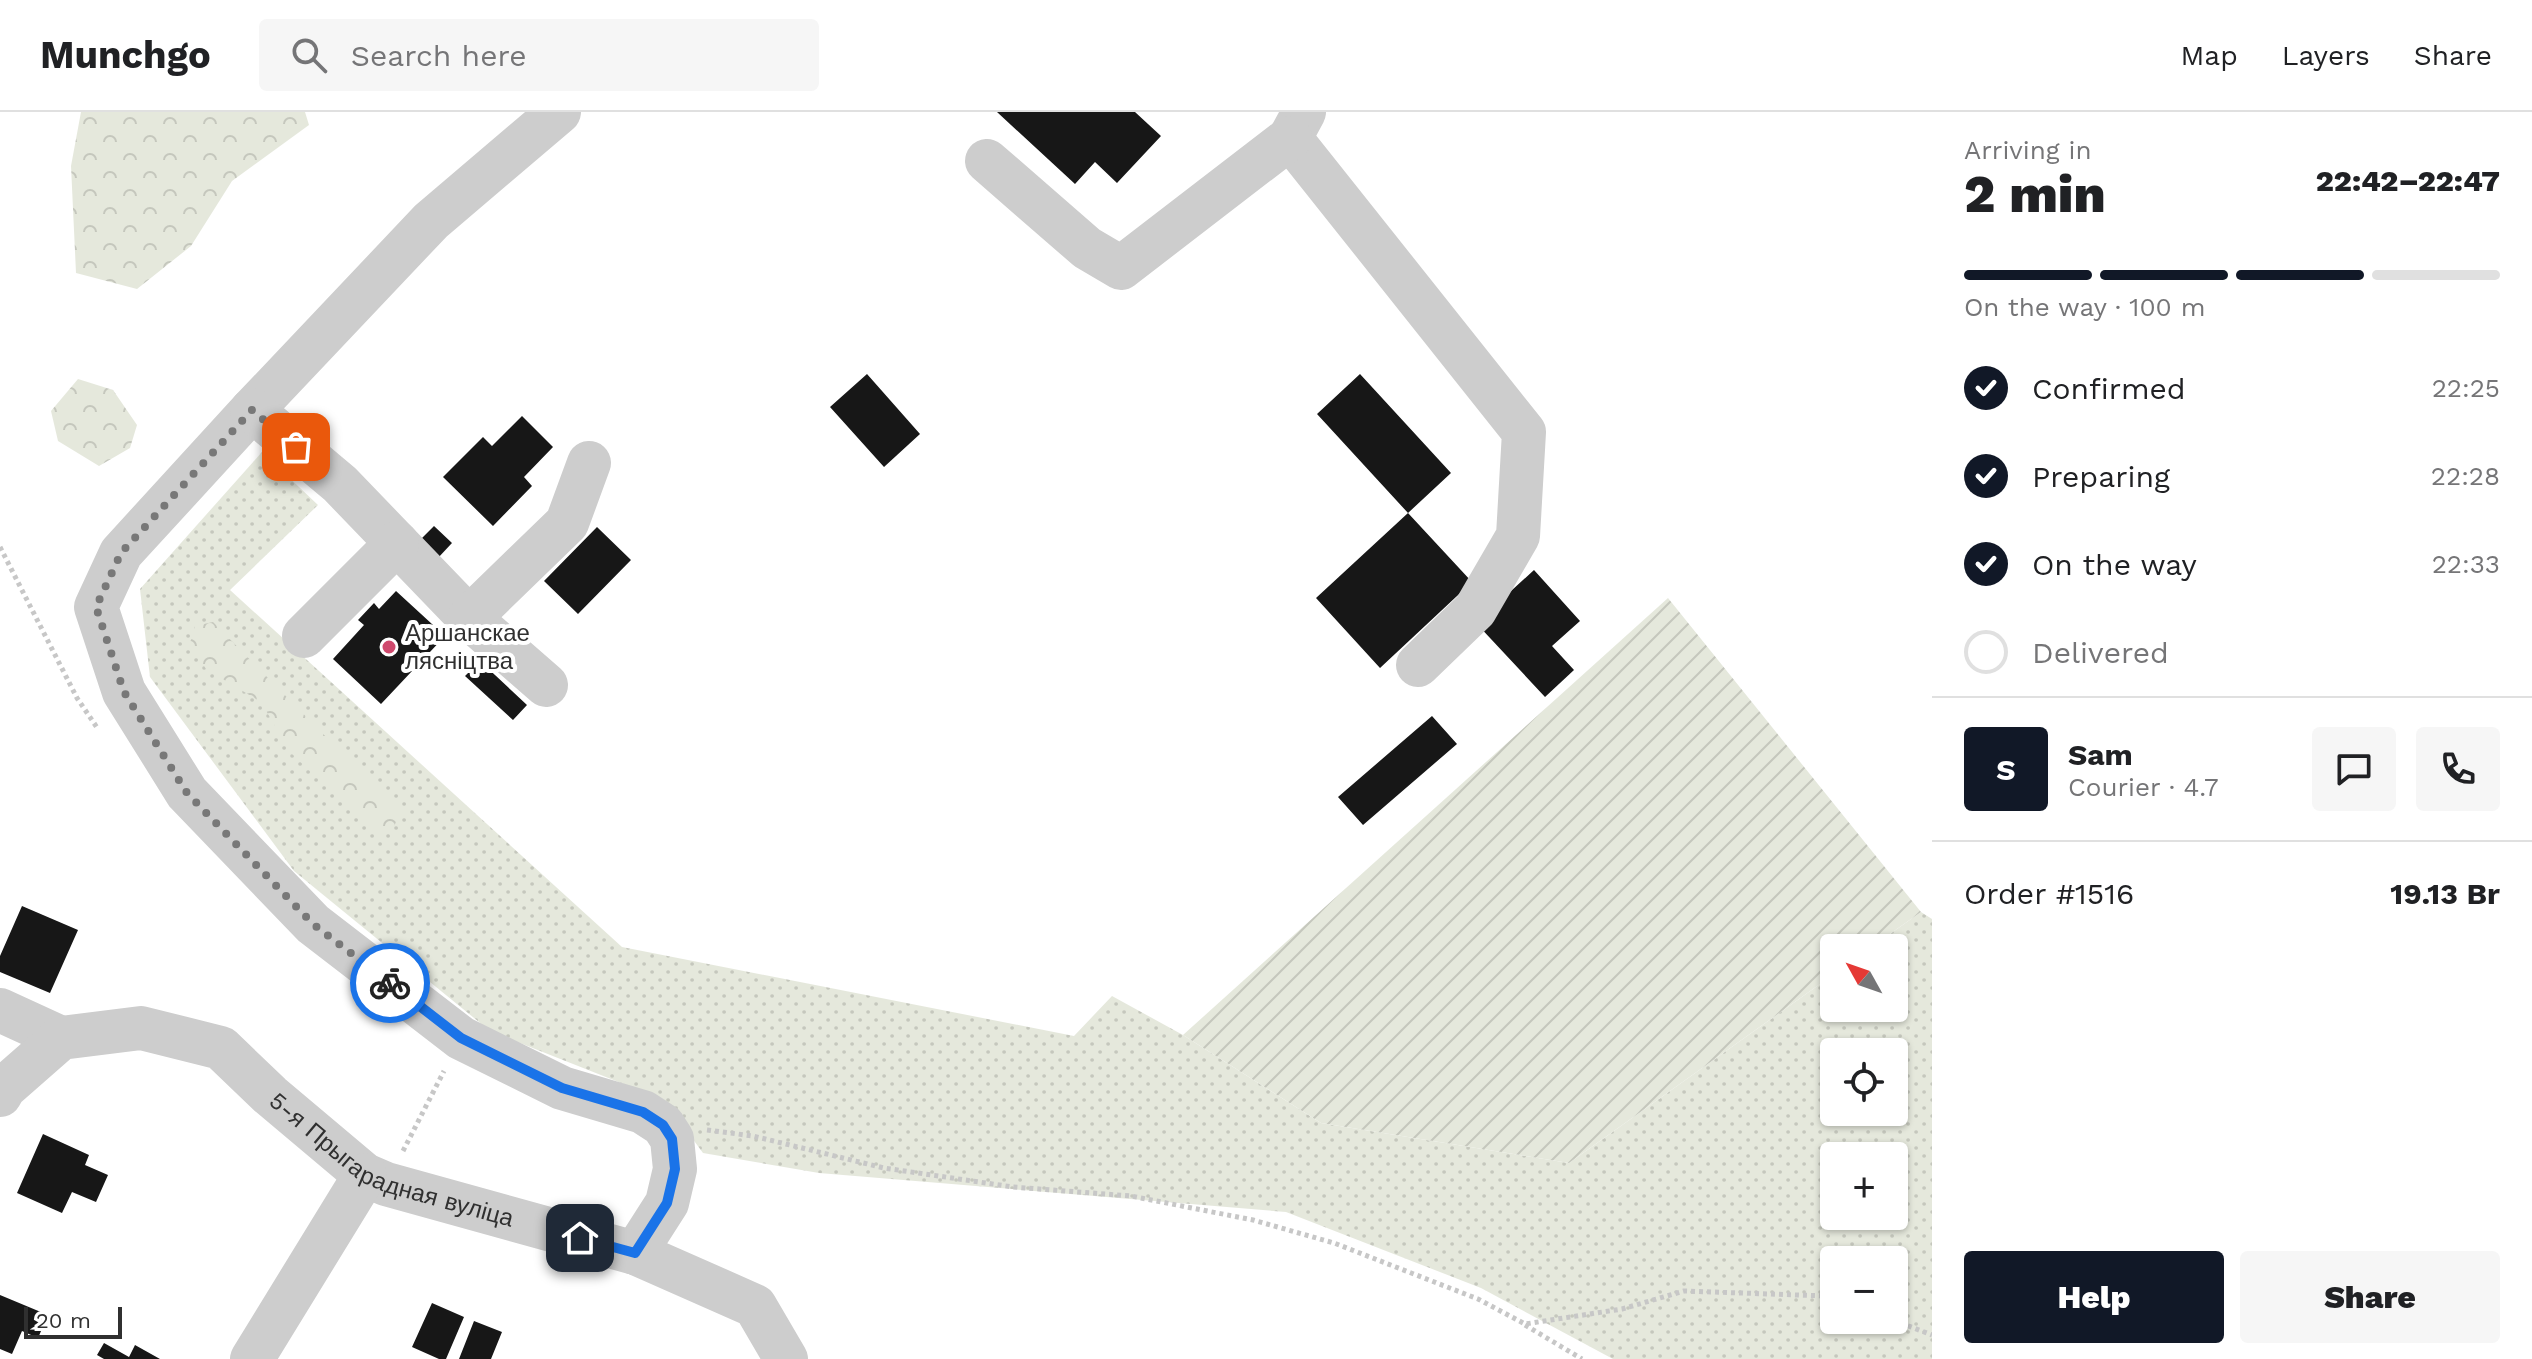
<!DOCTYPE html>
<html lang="en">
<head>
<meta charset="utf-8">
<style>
  :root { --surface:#fff; --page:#f6f6f6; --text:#202124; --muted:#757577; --line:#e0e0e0; --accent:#111827 }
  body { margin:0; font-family:"Work Sans",sans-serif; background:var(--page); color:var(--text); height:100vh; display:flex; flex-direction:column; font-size:30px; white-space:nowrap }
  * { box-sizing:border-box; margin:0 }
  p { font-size:26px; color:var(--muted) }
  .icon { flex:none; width:44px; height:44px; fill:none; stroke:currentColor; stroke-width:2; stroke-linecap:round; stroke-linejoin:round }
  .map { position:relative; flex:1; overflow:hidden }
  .details { display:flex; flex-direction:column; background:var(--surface); width:600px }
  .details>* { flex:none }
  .needle { width:52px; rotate:310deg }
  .tools { position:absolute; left:1820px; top:822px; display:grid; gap:16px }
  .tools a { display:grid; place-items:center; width:88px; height:88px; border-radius:8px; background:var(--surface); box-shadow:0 2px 6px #0004; font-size:40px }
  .scale { position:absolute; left:24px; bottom:20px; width:98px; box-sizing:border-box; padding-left:8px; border:4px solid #303030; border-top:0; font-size:22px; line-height:28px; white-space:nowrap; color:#303030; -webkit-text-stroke:6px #fff; paint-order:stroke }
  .pin { position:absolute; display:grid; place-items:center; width:68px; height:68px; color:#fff; margin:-34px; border-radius:16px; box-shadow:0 4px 12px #0006 }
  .courier { position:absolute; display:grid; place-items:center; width:80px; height:80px; margin:-40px; border:6px solid #1a73e8; border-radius:50%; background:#fff; color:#222; box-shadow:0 2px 10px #0007 }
  .head em { font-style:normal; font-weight:800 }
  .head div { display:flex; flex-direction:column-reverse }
  .head { display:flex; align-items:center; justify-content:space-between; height:136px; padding:0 32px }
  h1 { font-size:52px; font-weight:800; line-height:60px }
  .bar { display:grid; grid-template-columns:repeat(4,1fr); gap:12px 8px; align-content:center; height:96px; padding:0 32px }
  .bar i { height:10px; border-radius:6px; background:var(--line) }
  .bar .current { background:var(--accent) }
  .bar p { grid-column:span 4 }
  .line { display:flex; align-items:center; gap:20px; padding:0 32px; border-top:2px solid var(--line) }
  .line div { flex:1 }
  .round { display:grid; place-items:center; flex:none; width:84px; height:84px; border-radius:8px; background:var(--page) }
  ol { padding:0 32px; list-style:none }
  li { display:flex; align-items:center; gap:24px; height:88px }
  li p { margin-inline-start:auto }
  li .icon { padding:8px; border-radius:50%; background:var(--accent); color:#fff; stroke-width:4 }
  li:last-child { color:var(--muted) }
  li i { width:44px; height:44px; border:4px solid var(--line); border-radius:50% }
  .button { display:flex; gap:16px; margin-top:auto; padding:16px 32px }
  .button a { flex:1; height:92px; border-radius:8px; background:var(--accent); color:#fff; font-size:32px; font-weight:800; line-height:92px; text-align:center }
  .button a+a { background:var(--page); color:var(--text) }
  header { display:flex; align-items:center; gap:48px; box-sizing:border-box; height:112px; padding:0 40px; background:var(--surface); border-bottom:2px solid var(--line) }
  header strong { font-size:38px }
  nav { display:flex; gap:44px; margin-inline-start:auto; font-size:28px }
  .search { width:560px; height:72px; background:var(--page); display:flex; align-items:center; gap:20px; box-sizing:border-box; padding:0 28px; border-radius:8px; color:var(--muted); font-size:30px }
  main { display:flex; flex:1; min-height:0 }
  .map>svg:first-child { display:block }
  .grass { fill:url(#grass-dots); fill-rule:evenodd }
  .forest { fill:url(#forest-crowns) }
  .garden { fill:url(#garden-furrows) }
  .building { fill:#171717 }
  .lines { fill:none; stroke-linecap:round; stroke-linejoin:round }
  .path { stroke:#c7c7c7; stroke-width:5; stroke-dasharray:4 4; stroke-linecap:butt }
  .minor { stroke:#cdcdcd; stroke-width:44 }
  .done { stroke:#787878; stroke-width:8; stroke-dasharray:0 14.4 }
  .route { stroke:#1a73e8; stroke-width:10 }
  .poi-dot { fill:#cf496d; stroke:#fff; stroke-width:3 }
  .labels { text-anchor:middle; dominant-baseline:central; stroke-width:8; stroke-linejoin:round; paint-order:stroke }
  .poi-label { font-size:24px; fill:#303030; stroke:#fff; text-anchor:start }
  .street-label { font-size:24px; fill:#303030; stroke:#fff }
</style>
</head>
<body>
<header>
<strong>Munchgo</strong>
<div class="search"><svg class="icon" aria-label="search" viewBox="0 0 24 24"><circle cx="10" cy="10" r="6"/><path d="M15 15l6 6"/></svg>Search here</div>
<nav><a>Map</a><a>Layers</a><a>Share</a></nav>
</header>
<main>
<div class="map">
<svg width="1932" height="1247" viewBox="0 0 1932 1247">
  <defs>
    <pattern id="grass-dots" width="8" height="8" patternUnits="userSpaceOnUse" patternTransform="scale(2)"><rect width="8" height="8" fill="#e5e8dc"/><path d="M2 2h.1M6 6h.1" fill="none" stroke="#c5c7bd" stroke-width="1.8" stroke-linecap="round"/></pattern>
    <pattern id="forest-crowns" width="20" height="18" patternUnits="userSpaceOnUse" patternTransform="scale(2)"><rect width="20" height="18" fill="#e5e8dc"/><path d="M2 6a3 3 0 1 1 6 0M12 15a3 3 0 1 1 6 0" fill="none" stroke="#c5c7bd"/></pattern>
    <pattern id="garden-furrows" width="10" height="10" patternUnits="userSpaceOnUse" patternTransform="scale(2)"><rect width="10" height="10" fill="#e5e8dc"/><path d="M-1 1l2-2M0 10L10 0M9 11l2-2" fill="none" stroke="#c5c7bd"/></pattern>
  </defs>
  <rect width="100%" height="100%" fill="#fff"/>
  <path class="grass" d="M262 340 318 393 230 478 622 835 1074 924 1112 884 1183 923 1321 1011 1569 1051 1834 862V896H1894V836H1870L1921 800 1932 807V1247H1613L1481 1176 1286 1100 819 1061 703 1041 664 988 490 919 294 759 150 565 140 477ZM1834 940H1894V1000H1834ZM1834 1044H1894V1104H1834ZM1834 1148H1894V1208H1834Z"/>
  <path class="forest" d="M81 0H305L309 13 232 69 191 134 137 177 76 161 71 54Z
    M78 267 113 278 137 313 130 336 99 354 58 329 51 299Z
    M213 510 400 700 391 722 373 718 290 640 261 590 206 557 190 531 195 514Z"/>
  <path class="garden" d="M1668 486 1921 800 1870 836H1834V862L1569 1051 1321 1011 1183 923Z"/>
  <path class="building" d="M997 0H1135L1161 24 1117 71 1095 50 1075 72Z
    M867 262 920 322 884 355 830 295Z
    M1360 262 1451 361 1408 401 1317 302Z
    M522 304 553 335 524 365 532 374 493 414 443 365 483 325 492 334Z
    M1408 401 1472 470 1380 556 1316 486Z
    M434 414 452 431 437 447 419 429Z
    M597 415 631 448 578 502 544 469Z
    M1534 458 1580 509 1552 534 1574 558 1545 585 1476 511Z
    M396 479 445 524 381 592 333 547 364 513 358 508 374 491 379 497Z
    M480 549 527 593 513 608 465 564Z
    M1432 604 1457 632 1363 713 1338 685Z
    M22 794 78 818 50 881 0 860V844Z
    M43 1022 89 1043 85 1053 108 1063 96 1090 72 1080 62 1101 17 1081Z
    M0 1183 48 1203 38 1226 22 1219 12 1242 0 1237Z
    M432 1191 464 1205 446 1247H439L412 1235Z
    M474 1209 502 1220 491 1247H459Z
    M104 1231 129 1245 135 1233 160 1247H104L97 1243Z"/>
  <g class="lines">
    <path class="path" d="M0 435 77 586 98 617
      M707 1018 753 1024 884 1056 1013 1075 1131 1084 1253 1108 1334 1131 1478 1187 1525 1212 1622 1197 1684 1179 1826 1184 1834 1187
      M403 1039 444 959
      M1893 1208 1932 1223
      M1525 1213 1582 1247"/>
    <g class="minor">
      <path d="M559 0 431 109 252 298 121 441 96 495 124 580 187 681 313 812 461 926 562 976 643 1000 663 1013 672 1027 675 1057 667 1091 635 1141"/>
      <path d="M1304 0 1290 26 1524 320 1518 424 1475 498 1418 553"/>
      <path d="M987 49 1087 136 1121 156 1290 26"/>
      <path d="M252 298 340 372 469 506 546 573"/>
      <path d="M469 506 567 411 589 351"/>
      <path d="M304 524 397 431"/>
      <path d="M0 898 61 926"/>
      <path id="s1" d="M0 983 4 976 61 926 141 916 221 936 270 983 365 1063 386 1072 635 1141 755 1194 786 1247"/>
      <path d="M252 1247 365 1063"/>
    </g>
  </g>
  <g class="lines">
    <path class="done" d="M296 335 252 298 121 441 96 495 124 580 187 681 313 812 390 871"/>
    <path class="route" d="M390 871 461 926 562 976 643 1000 663 1013 672 1027 675 1057 667 1091 635 1141 580 1126"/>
  </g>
  <circle class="poi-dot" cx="389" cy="535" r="8"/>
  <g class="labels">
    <g class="poi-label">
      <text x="405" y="521">Аршанскае<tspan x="405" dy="28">лясніцтва</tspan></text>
    </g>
    <g class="street-label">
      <text stroke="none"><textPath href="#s1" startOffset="456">5-я Прыгарадная вуліца</textPath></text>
    </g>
  </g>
</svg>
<div class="tools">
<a><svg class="needle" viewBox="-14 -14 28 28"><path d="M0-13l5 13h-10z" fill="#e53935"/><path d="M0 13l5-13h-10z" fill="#757577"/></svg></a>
<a><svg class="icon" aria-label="locate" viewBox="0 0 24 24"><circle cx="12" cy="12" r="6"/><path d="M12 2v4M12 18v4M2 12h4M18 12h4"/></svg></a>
<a>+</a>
<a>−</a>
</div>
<div class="scale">20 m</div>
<div class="pin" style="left:296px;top:335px;background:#ea580c"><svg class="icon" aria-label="bag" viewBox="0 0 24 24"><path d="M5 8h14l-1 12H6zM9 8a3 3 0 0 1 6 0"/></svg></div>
<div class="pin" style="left:580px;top:1126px;background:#1f2937"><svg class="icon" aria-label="home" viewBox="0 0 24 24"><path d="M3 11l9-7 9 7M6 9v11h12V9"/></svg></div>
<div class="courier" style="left:390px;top:871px"><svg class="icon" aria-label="bike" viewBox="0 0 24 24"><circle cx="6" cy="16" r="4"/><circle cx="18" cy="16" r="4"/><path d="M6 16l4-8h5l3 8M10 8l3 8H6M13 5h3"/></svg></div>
</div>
<section class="details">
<div class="head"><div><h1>2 min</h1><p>Arriving in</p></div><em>22:42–22:47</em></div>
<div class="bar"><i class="current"></i><i class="current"></i><i class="current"></i><i></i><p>On the way · 100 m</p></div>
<ol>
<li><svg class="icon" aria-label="check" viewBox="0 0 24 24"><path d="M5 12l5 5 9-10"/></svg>Confirmed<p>22:25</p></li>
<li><svg class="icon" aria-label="check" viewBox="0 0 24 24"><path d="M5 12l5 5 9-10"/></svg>Preparing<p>22:28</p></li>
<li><svg class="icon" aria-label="check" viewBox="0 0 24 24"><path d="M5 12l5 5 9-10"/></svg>On the way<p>22:33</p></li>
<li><i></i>Delivered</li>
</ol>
<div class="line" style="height:144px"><b class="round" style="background:var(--accent);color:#fff">S</b><div><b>Sam</b><p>Courier · 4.7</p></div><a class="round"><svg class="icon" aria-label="chat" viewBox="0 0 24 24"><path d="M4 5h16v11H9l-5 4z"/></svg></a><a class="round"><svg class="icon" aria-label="phone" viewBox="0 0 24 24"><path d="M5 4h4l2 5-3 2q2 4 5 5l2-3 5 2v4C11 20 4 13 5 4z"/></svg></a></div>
<div class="line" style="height:104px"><div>Order #1516</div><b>19.13 Br</b></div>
<div class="button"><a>Help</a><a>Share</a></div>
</section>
</main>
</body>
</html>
